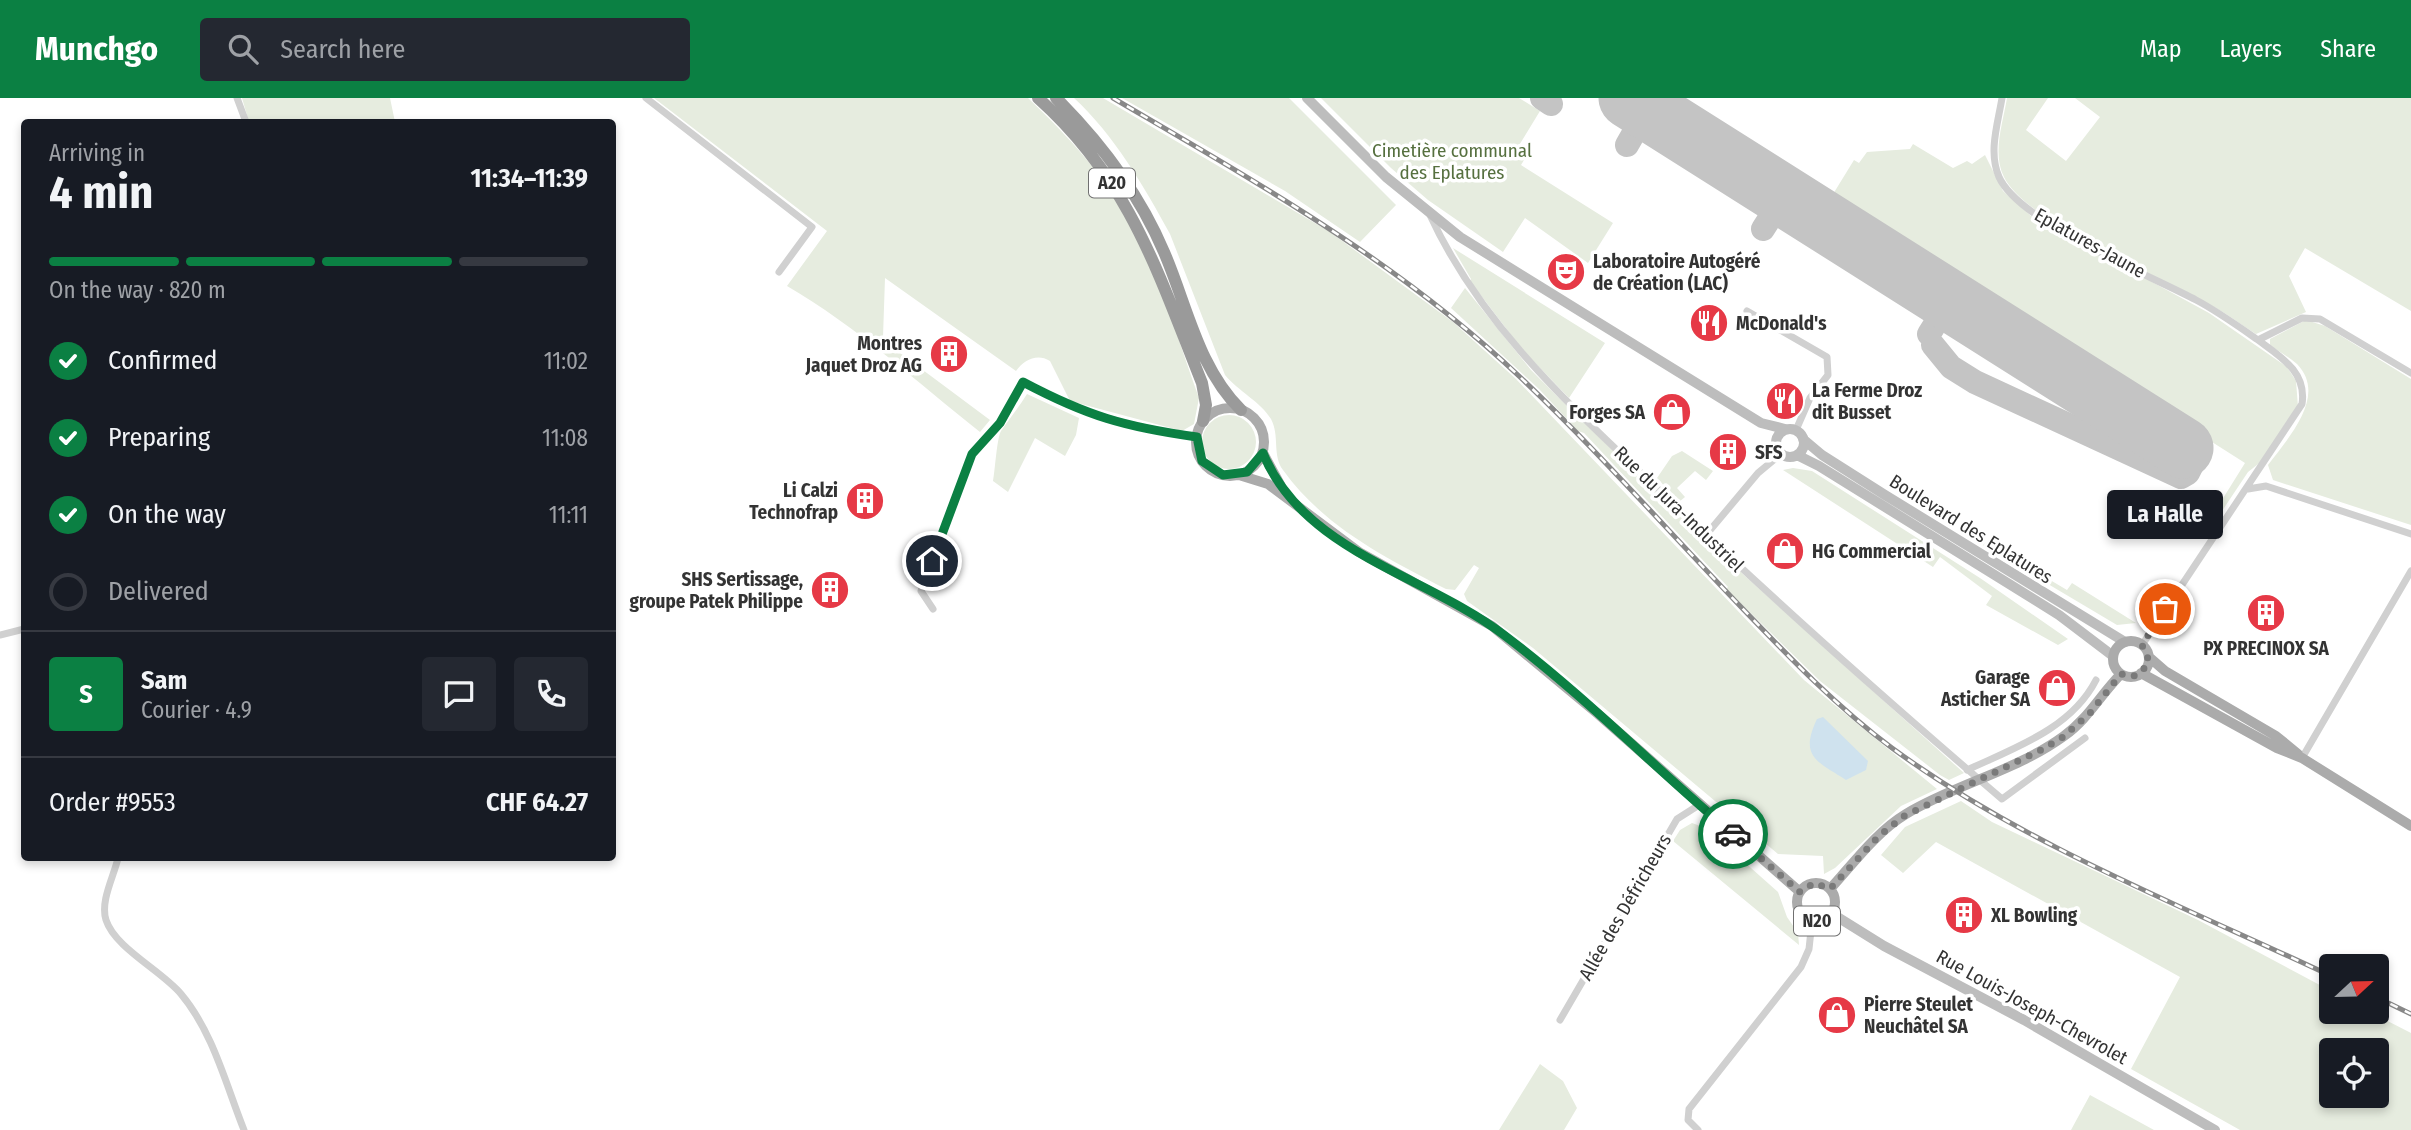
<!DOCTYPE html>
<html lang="en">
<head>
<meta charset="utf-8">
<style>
  :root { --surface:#171b24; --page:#242831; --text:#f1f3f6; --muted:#9ea1a6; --line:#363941; --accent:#0b8043 }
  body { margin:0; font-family:"Fira Sans Condensed",sans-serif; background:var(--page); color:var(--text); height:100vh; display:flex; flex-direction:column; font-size:26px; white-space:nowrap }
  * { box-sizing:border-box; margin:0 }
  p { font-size:23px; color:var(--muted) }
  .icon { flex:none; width:38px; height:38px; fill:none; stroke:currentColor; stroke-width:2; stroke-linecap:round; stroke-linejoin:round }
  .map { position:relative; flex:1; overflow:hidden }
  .details { position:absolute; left:21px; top:21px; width:595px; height:742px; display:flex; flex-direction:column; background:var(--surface); border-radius:7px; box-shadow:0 4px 10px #0003 }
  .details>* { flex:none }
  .needle { width:46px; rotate:68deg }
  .buttons { position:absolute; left:2319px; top:856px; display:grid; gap:14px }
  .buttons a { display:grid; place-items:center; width:70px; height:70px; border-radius:7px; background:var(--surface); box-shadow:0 4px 10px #0003; font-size:35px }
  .pin { position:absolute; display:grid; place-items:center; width:60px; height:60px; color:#fff; margin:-30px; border:4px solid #fff; border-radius:50%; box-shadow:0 2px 7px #0007 }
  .courier { position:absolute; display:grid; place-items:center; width:70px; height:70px; margin:-35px; border:5px solid #0b8043; border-radius:50%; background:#fff; color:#222; box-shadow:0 2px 9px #0007 }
  .bubble { position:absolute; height:49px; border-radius:7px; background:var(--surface); box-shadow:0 4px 10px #0003; font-size:23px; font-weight:700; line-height:49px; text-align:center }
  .summary em { font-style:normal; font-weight:700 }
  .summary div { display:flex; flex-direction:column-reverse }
  .summary { display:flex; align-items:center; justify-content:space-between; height:119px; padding:0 28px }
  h1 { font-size:46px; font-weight:700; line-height:52px }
  .bar { display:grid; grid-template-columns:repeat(4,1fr); gap:10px 7px; align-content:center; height:84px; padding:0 28px }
  .bar i { height:9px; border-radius:5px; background:var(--line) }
  .bar .selected { background:var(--accent) }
  .bar p { grid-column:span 4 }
  .line { display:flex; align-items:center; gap:18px; padding:0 28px; border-top:2px solid var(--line) }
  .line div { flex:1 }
  .round { display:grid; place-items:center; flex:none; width:74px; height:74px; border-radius:7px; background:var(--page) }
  ol { padding:0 28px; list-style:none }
  li { display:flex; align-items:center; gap:21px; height:77px }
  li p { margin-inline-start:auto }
  li .icon { padding:7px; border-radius:50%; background:var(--accent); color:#fff; stroke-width:4 }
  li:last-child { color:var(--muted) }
  li i { width:38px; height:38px; border:4px solid var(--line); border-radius:50% }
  header { display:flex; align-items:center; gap:42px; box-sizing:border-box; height:98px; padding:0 35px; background:var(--accent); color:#fff }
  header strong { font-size:33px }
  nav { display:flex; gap:38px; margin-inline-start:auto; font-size:24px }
  .search { width:490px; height:63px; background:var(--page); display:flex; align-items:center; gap:18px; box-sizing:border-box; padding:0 24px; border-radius:7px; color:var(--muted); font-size:26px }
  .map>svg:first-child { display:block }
  .green { fill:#e6ecdf; fill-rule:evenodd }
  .water { fill:#cfe2ee }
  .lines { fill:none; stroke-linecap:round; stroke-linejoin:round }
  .taxiway { stroke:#c4c4c4; stroke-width:24 }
  .runway { stroke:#c4c4c4; stroke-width:61 }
  .street { stroke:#d0d0d0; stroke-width:7 }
  .secondary { stroke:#bdbdbd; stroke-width:10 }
  .primary { stroke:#ababab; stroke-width:10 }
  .highway { stroke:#9a9a9a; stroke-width:12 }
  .rail-casing { stroke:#888; stroke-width:5 }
  .rail { stroke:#fff; stroke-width:2.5; stroke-dasharray:8; stroke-linecap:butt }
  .done { stroke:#7a7a7a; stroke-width:7; stroke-dasharray:0 12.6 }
  .route { stroke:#0b8043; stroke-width:9 }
  .labels { text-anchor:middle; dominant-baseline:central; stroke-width:7; stroke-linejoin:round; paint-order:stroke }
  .shield { fill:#fff; stroke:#707070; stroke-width:2 }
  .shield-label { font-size:18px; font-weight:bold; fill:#333 }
  .park-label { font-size:19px; fill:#56703f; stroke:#fff }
  .street-label { font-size:19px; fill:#333; stroke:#fff }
  .poi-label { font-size:19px; font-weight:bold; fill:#333; stroke:#fff; text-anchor:start }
</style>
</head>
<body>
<header>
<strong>Munchgo</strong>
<div class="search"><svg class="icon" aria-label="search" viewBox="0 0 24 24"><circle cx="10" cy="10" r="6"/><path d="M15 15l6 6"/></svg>Search here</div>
<nav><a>Map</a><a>Layers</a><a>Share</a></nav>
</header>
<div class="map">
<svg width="2411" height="1032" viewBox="0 0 2411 1032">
  <rect width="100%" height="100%" fill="#fff"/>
  <path class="green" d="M242 0H390L395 24H249Z
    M654 0H1028C1068 38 1107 80 1133 129 1162 181 1178 243 1199 300L1194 326 1182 333 1070 303 1050 263C1037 255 1024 262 1016 273L885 180 883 239 888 246 990 322 980 334C917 284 856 228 787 188L827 133Z
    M1074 0H1103L1330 134 1453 224 1516 281 1804 582 1937 691 1901 708 1835 770 1824 776 1823 758 1778 756 1533 550 1467 503 1464 496 1479 470 1474 467 1455 492 1446 491C1386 460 1324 429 1283 372 1272 357 1280 338 1271 321 1261 304 1238 293 1225 277L1170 136C1144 88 1114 37 1074 0Z
    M1122 0H1289L1396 107 1360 144 1285 93Z
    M1321 0H1519L1540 13 1518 49 1527 57 1521 67 1613 125 1588 165 1525 120 1503 154 1428 102 1391 70Z
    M2007 0H2048L2026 32 2066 63 2100 19 2075 0H2411V213L2305 150 2289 178 2306 214 2256 236C2243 228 2230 218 2216 210 2167 181 2027 126 2004 79 1992 55 2003 25 2007 0Z
    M1913 46 1953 70 1967 63 1972 66 1985 57 2003 93 2031 118 2209 215 2287 269 2296 283 2298 309 2262 363 2248 374 2206 437 2202 434 2245 365 1830 101 1854 62 1859 65 1867 54 1910 51Z
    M1453 150 1605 245 1569 300 1521 250 1470 183 1471 181Z
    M1465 190 1531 272 1565 306 1706 443 1964 675 1949 682 1940 677 1820 583 1726 491 1728 489 1584 335 1578 333 1539 291 1451 210Z
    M2306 222 2325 228 2411 281V427L2273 382 2268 367C2288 340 2328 298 2297 266 2289 259 2278 253 2270 247V241Z
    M1027 296 1079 320 1076 337 1065 358 1035 340 1008 394 993 383C995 373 997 339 1001 333 1009 321 1019 309 1027 296Z
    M1202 344a27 27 0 1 1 54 0a27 27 0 1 1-54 0Z
    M1682 353 1713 373 1706 382 1695 373 1677 390 1685 399 1679 404 1657 380 1672 358Z
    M1793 370 1812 373 1980 480 2068 541 2058 547 1986 507 1992 498 1940 459 1933 469 1783 372Z
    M1967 433 2067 492 2072 485 2136 525 2117 527 1969 439Z
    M1961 703 1992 724 2198 822 2331 893V914H2370L2411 935V1032H2240L2131 971 2180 879 1936 744 1903 775 1881 757 1905 729ZM2331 952H2376V998H2331Z
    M1692 725 1706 730 1778 794 1787 819 1798 835 1799 847 1673 743 1680 732Z
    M1540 966 1563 983 1577 1010 1564 1032H1499Z
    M2090 997 2154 1032H2071Z"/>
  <path class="water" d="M1823 619 1868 663 1866 672 1846 682C1817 663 1799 659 1817 621Z"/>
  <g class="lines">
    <path class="taxiway" d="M1542 0 1551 6
      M1627 47 1647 12
      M1763 131 1784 98
      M1929 236 1949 204
      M1933 247 1951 269 1975 284 2181 379 2188 375 2194 363 2183 350"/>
    <path class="runway" d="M1629 0 2183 350"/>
    <path class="street" d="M237 0 246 24
      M646 0 812 129 779 174
      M2002 0C1998 25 1988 54 1999 79 2019 124 2149 177 2196 202 2217 213 2238 228 2258 242
      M1430 117C1481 228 1572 309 1659 392 1770 499 1885 601 2002 701L2085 640
      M1747 213 1827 259 1828 277 1810 300 1796 332
      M2248 391 2266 388 2411 436
      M1706 437 1758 375 1781 356
      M933 511 921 493 972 356 1001 325 1023 284C1088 318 1125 328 1197 339
      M0 537 24 531
      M2142 547 2302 306C2307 274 2281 259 2258 242L2302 220 2320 221 2411 275
      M2302 660 2411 473
      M1967 672C2014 650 2071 631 2096 582
      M118 760C114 778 100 803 106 822 115 850 162 873 181 896 213 934 226 987 244 1032
      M1560 922 1677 721 1699 707
      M1698 1032 1688 1022 1689 1011 1801 869 1809 851 1812 823"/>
    <path class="secondary" d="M1307 0 1386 79 1460 139 1761 325 1785 331
      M1776 345a14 14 0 1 1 28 0a14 14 0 1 1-28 0Z
      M1803 341 1822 357 1885 397 2125 544
      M1797 357 1819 368 2059 517 2113 558
      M1831 815 1884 848 2024 922 2215 1032"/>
    <path class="primary" d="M1196 344a34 34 0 1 1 68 0a34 34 0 1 1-68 0Z
      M1263 355 1283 392
      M1239 377 1268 386 1359 454 1492 528 1598 616 1800 794
      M2113 561a18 18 0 1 1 36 0a18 18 0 1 1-36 0Z
      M2149 559 2165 573 2276 638 2298 656
      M2141 575 2277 650 2302 660 2411 728
      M1797 804a19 19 0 1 1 38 0a19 19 0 1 1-38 0Z
      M1830 791C1853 766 1876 734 1906 716 1956 686 2016 673 2064 638 2088 621 2101 596 2121 576"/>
    <path class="highway" d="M1038 0C1130 82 1158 175 1202 285L1206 307 1203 323
      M1056 0C1101 45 1139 95 1164 154 1187 207 1198 270 1241 312"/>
    <g class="rail-casing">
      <path id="rail" d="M1113 0C1256 84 1399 164 1520 279 1597 352 1668 433 1742 510 1789 559 1837 609 1892 650 2023 746 2185 809 2331 878
        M2376 899 2411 916"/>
    </g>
    <use href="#rail" class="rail"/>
  </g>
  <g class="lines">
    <path class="done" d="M1733 736 1800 794 1814 785 1830 791 1879 738 1904 718 2041 652 2063 639 2090 615 2121 576 2131 579 2141 575 2149 563 2142 547 2165 511"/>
    <path class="route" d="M932 463 972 356 1000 325 1023 284C1087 318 1125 329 1197 339L1202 363 1223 377 1247 374 1263 355C1303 454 1426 477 1504 537 1585 598 1656 671 1733 736"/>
  </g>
  <defs>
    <g id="theatre-disc" transform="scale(2.0125)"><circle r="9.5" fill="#e63946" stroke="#fff"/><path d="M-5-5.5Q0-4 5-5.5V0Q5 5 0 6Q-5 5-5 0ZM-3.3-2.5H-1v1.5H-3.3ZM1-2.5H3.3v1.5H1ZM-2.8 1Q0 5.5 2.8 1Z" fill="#fff"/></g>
    <g id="restaurant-disc" transform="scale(2.0125)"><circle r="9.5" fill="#e63946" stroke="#fff"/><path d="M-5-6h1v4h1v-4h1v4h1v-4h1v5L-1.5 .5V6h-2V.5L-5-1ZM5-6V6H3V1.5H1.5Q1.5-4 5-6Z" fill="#fff"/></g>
    <g id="building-disc" transform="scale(2.0125)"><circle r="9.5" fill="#e63946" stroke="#fff"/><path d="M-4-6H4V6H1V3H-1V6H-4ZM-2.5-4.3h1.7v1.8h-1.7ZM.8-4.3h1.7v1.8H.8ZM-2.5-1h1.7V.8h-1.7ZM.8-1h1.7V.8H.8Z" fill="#fff"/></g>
    <g id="shop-disc" transform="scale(2.0125)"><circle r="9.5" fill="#e63946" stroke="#fff"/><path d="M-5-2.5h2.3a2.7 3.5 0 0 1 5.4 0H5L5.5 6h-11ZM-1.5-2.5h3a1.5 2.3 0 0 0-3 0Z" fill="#fff"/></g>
  </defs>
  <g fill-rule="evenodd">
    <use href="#theatre-disc" x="1566" y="174"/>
    <use href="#restaurant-disc" x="1709" y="225"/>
    <use href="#building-disc" x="949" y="256"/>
    <use href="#restaurant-disc" x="1785" y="303"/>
    <use href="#shop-disc" x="1672" y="314"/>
    <use href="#building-disc" x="1728" y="354"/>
    <use href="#building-disc" x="865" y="403"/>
    <use href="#shop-disc" x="1785" y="453"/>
    <use href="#building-disc" x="830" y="492"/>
    <use href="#building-disc" x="2266" y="515"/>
    <use href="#shop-disc" x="2057" y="590"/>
    <use href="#building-disc" x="1964" y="817"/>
    <use href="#shop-disc" x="1837" y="917"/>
  </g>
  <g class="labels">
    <g class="shield">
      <rect x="1089" y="70.5" width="46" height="29" rx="5"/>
      <rect x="1794" y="808.5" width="46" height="29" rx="5"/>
    </g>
    <g class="shield-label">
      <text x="1112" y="85">A20</text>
      <text x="1817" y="823">N20</text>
    </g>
    <g class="park-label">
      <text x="1452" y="52">Cimetière communal<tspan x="1452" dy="22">des Eplatures</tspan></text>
    </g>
    <g class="street-label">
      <text transform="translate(2090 145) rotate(29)">Eplatures-Jaune</text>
      <text transform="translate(1679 411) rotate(44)">Rue du Jura-Industriel</text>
      <text transform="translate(1971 431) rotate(32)">Boulevard des Eplatures</text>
      <text transform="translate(1625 809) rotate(-60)">Allée des Défricheurs</text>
      <text transform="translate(2032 909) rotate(29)">Rue Louis-Joseph-Chevrolet</text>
    </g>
    <g class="poi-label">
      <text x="1593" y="163">Laboratoire Autogéré<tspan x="1593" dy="22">de Création (LAC)</tspan></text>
      <text x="1736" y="225">McDonald's</text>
      <text x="922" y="245" text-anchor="end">Montres<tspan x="922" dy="22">Jaquet Droz AG</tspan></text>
      <text x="1812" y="292">La Ferme Droz<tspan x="1812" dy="22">dit Busset</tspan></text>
      <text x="1645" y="314" text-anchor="end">Forges SA</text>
      <text x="1755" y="354">SFS</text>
      <text x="838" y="392" text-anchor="end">Li Calzi<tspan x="838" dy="22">Technofrap</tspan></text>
      <text x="1812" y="453">HG Commercial</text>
      <text x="803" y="481" text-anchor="end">SHS Sertissage,<tspan x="803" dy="22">groupe Patek Philippe</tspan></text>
      <text x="2266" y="550" text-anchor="middle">PX PRECINOX SA</text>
      <text x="2030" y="579" text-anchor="end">Garage<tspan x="2030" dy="22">Asticher SA</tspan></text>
      <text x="1991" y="817">XL Bowling</text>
      <text x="1864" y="906">Pierre Steulet<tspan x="1864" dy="22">Neuchâtel SA</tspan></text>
    </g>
  </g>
</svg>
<div class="buttons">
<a><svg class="needle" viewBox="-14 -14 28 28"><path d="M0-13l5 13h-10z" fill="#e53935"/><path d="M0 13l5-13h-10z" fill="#9ea1a6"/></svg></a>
<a><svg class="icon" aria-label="locate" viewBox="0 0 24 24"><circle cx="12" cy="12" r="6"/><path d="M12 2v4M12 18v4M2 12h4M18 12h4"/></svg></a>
</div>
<div class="pin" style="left:2165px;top:511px;background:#ea580c"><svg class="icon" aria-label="bag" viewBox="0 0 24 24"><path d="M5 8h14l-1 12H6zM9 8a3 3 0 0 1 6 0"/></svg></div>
<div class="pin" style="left:932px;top:463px;background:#1f2937"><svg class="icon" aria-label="home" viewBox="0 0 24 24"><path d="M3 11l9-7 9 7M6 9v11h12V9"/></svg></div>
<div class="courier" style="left:1733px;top:736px"><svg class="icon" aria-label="car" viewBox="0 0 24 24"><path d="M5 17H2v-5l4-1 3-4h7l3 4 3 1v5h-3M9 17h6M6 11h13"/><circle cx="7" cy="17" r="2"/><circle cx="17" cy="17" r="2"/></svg></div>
<div class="bubble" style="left:2107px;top:392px;width:116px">La Halle</div>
<section class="details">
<div class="summary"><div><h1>4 min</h1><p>Arriving in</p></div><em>11:34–11:39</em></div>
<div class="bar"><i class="selected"></i><i class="selected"></i><i class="selected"></i><i></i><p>On the way · 820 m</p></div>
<ol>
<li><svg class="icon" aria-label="check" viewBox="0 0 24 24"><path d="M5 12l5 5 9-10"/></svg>Confirmed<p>11:02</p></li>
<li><svg class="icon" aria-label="check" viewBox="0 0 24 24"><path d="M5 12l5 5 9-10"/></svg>Preparing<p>11:08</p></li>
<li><svg class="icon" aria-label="check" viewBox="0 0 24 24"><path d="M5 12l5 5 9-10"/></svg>On the way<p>11:11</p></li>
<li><i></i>Delivered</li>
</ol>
<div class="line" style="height:126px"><b class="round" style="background:var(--accent);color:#fff">S</b><div><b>Sam</b><p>Courier · 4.9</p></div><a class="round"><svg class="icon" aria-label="chat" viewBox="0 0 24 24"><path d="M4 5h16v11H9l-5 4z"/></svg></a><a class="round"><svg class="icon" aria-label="phone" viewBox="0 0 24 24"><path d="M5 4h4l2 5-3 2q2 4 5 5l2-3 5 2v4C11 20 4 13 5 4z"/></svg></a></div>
<div class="line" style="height:91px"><div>Order #9553</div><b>CHF 64.27</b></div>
</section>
</div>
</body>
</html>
